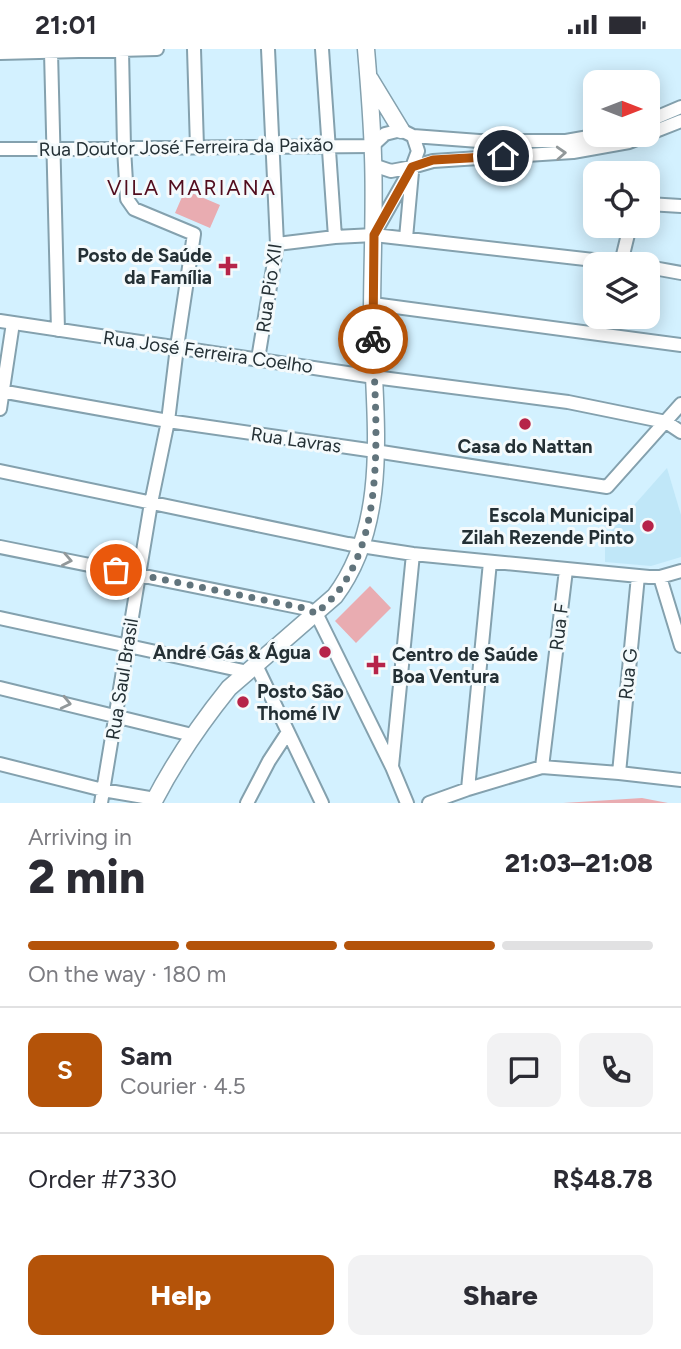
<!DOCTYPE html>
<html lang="en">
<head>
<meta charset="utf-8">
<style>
  :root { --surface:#fff; --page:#f2f2f3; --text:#2b2b33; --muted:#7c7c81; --line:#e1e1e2; --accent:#b45309 }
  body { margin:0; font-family:Figtree,sans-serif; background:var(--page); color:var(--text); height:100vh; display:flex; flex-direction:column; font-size:26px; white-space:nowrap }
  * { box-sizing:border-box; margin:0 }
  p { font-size:23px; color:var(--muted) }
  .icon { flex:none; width:38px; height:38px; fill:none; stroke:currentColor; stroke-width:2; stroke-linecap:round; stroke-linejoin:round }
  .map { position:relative; height:754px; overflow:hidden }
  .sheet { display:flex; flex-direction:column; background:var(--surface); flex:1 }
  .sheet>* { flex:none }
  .needle { width:46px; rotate:90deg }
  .tools { position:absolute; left:583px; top:21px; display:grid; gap:14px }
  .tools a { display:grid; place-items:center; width:77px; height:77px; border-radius:14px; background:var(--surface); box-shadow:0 4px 18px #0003; font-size:35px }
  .pin { position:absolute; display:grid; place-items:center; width:60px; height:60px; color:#fff; margin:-30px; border:4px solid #fff; border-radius:50%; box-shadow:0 2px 7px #0007 }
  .courier { position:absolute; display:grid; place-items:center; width:70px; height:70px; margin:-35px; border:5px solid #b45309; border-radius:50%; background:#fff; color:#222; box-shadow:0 2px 9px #0007 }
  .head em { font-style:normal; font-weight:800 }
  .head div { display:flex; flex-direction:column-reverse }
  .head { display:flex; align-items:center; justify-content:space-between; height:119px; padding:0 28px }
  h1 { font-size:46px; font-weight:800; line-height:52px }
  .bar { display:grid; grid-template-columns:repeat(4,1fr); gap:10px 7px; align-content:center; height:84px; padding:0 28px }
  .bar i { height:9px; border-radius:5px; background:var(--line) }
  .bar .selected { background:var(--accent) }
  .bar p { grid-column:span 4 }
  .line { display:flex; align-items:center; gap:18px; padding:0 28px; border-top:2px solid var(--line) }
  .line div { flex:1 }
  .round { display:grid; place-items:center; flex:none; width:74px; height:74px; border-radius:14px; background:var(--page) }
  .cta { display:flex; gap:14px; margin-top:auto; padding:14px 28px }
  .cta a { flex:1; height:80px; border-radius:14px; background:var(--accent); color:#fff; font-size:28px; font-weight:800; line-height:80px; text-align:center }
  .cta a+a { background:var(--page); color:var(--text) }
  .status { display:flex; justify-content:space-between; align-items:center; height:49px; padding:0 35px; background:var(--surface); direction:ltr }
  .status svg { height:19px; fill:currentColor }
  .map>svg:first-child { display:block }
  .built { fill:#c0e7f8 }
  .grass { fill:#e9acb1 }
  .forest { fill:url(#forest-firs) }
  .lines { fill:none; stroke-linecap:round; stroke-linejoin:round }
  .minor-casing { stroke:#84a1ae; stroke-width:16 }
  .major-casing { stroke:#84a1ae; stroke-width:19 }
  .minor { stroke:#fff; stroke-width:12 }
  .major { stroke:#fff; stroke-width:16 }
  .oneway { stroke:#92989a }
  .done { stroke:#61747c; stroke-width:7; stroke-dasharray:0 12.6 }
  .route { stroke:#b45309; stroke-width:9 }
  .poi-dot { fill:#b62449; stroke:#f4fafc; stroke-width:2.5 }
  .labels { text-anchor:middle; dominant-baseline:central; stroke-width:6; stroke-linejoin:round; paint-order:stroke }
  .street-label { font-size:19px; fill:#243035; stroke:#f4fafc }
  .poi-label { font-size:19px; font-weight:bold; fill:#243035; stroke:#f4fafc; text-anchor:end }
  .neighbourhood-label { font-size:21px; letter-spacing:2px; fill:#510c1d; stroke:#f4fafc }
</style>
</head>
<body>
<div class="status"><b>21:01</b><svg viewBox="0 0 49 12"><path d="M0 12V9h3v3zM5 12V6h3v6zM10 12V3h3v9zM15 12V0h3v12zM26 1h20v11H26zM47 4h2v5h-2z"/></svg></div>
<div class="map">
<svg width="681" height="754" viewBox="0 0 681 754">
  <defs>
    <pattern id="forest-firs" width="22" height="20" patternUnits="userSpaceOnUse" patternTransform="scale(1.75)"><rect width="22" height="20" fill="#e9acb1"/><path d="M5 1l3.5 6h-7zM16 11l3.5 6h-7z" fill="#bd8c91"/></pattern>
  </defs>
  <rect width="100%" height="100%" fill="#d3f1ff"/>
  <path class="built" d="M667 419 681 466V508L651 517 605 513V489Z"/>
  <path class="grass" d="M185 141 220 156 210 179 175 164Z
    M370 537 391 559 356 594 335 572Z"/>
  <path class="forest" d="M642 749 668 754H563Z"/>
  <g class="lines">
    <g class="minor-casing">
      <path id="minor" d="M194 0 197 98
        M322 0 335 188
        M51 3 58 281
        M0 4 157 0
        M648 72 681 58
        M648 85 681 72
        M0 100 372 97 385 85 401 81 413 87 479 92H566L600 86
        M373 116 391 122 412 118 433 112 573 103 629 93 647 86
        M648 155 681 157
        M374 185 412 118 418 102 413 87
        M406 189 412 123
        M277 195 335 188 374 186 629 215
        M621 214 630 177
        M648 218 681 224
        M373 255 681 296
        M0 272 374 328 568 353 666 373 681 383
        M258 310 277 195 268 0
        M0 342 168 372 375 402 607 438 681 355
        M0 360 13 274
        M0 422 348 495 413 505 649 528H660L681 522
        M0 498 308 560 316 564 392 718 407 754
        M660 528 681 597
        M0 569 248 623
        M256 616 322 754
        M0 639 192 686
        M0 715 103 741 155 750
        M392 717 413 505
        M542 718 566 521
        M619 724 638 527
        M468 740 490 513
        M101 754 151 454 168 372 177 298 194 185 134 160 127 150 124 99 122 1
        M247 754 269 712 288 683
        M429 754 468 740 542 718 619 724 681 731"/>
    </g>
    <g class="major-casing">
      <path id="major" d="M370 30 401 81
        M153 754C174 713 200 675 229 639L335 547C394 468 372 358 372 267 372 213 375 160 373 107 372 71 369 35 366 0"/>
    </g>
    <use href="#minor" class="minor"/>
    <use href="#major" class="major"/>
  </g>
  <defs><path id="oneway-chevron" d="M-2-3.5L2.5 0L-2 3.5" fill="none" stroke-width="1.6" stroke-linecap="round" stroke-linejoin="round" transform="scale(1.75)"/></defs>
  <g class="oneway">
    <use href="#oneway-chevron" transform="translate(561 104) rotate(-3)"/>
    <use href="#oneway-chevron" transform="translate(67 511) rotate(11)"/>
    <use href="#oneway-chevron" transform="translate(66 654) rotate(13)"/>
  </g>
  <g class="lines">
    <path class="done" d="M116 521 308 560 316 565C325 556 335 548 342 537 387 473 375 365 373 290"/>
    <path class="route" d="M373 290 374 186 412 118 433 111 503 107"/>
  </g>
  <g class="poi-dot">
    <path d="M224.5 206.5h7v7h7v7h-7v7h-7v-7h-7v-7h7z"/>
    <circle cx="525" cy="375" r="7"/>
    <circle cx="648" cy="477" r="7"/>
    <circle cx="325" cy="603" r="7"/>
    <path d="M372.5 605.5h7v7h7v7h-7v7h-7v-7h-7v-7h7z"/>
    <circle cx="243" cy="653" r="7"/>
  </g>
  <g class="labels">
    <g class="street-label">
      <text transform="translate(186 98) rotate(-1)">Rua Doutor José Ferreira da Paixão</text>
      <text transform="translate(269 239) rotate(-82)">Rua Pio XII</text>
      <text transform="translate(208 303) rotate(8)">Rua José Ferreira Coelho</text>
      <text transform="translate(296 391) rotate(8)">Rua Lavras</text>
      <text transform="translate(559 578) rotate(-83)">Rua F</text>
      <text transform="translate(628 625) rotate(-84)">Rua G</text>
      <text transform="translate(122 630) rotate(-81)">Rua Saul Brasil</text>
    </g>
    <g class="poi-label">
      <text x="212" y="206">Posto de Saúde<tspan x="212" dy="22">da Família</tspan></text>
      <text x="525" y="397" text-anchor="middle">Casa do Nattan</text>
      <text x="634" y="466">Escola Municipal<tspan x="634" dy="22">Zilah Rezende Pinto</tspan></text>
      <text x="311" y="603">André Gás &amp; Água</text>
      <text x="392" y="605" text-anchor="start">Centro de Saúde<tspan x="392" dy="22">Boa Ventura</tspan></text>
      <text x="257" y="642" text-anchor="start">Posto São<tspan x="257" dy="22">Thomé IV</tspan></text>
    </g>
    <g class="neighbourhood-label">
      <text x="192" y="138">VILA MARIANA</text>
    </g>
  </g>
</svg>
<div class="tools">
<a><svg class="needle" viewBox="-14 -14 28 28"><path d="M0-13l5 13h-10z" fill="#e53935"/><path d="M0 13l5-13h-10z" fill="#7c7c81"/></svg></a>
<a><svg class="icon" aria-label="locate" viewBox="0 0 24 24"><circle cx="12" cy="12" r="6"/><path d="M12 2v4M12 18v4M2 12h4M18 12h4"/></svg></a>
<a><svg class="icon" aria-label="layers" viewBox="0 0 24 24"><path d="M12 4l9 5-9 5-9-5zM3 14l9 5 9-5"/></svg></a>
</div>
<div class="pin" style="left:116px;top:521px;background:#ea580c"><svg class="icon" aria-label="bag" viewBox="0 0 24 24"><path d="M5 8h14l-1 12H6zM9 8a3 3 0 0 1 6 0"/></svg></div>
<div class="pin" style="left:503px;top:107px;background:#1f2937"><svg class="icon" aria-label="home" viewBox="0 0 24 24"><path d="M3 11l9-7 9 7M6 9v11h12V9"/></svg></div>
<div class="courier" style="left:373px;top:290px"><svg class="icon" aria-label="bike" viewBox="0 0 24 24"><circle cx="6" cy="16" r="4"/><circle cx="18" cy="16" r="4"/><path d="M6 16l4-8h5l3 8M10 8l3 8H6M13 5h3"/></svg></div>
</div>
<section class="sheet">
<div class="head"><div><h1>2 min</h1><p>Arriving in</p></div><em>21:03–21:08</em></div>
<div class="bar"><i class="selected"></i><i class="selected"></i><i class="selected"></i><i></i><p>On the way · 180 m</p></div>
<div class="line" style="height:126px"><b class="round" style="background:var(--accent);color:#fff">S</b><div><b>Sam</b><p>Courier · 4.5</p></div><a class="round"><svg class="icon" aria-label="chat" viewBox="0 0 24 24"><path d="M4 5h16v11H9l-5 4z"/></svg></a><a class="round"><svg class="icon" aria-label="phone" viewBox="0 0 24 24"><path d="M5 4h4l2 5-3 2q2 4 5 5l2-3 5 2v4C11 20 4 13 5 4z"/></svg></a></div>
<div class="line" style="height:91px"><div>Order #7330</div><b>R$48.78</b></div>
<div class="cta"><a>Help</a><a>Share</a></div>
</section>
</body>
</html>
